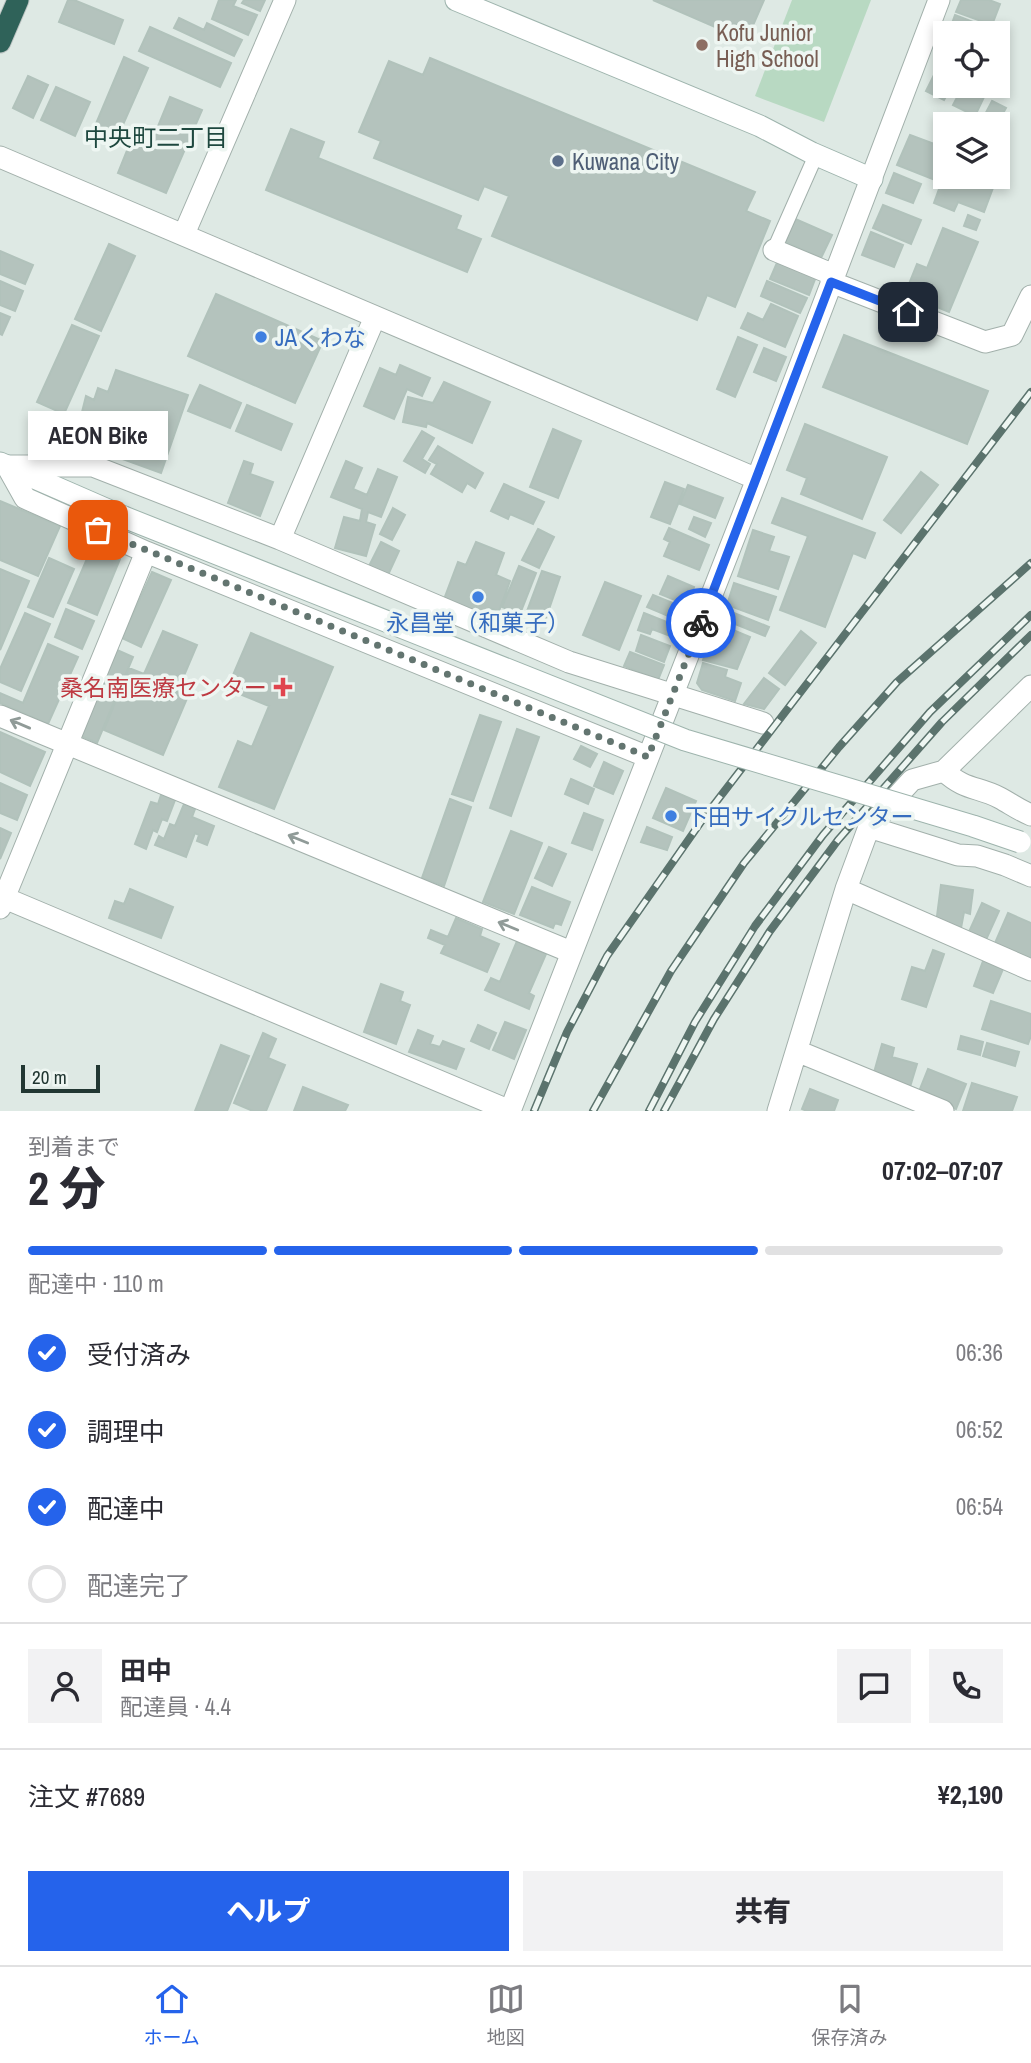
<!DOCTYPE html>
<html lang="ja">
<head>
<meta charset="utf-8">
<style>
  :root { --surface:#fff; --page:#f2f2f3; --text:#2b2b33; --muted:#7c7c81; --line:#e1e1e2; --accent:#2563eb }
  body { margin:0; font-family:"Archivo Narrow","Noto Sans JP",sans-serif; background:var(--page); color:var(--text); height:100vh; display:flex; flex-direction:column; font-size:26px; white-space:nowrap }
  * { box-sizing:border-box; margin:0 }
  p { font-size:23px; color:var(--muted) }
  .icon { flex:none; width:38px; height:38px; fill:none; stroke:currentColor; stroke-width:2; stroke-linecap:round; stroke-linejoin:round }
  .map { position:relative; height:1111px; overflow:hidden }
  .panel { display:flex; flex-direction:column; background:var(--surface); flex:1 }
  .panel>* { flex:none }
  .buttons { position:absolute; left:933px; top:21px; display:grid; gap:14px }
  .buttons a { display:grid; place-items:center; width:77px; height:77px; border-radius:0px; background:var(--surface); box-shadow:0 4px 10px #0003; font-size:35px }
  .scale { position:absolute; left:21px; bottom:18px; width:79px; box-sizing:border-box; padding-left:7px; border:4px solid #213732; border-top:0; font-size:19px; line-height:24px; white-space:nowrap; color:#213732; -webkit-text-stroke:5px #eef6f2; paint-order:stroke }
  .pin { position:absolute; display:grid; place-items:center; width:60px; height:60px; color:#fff; margin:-30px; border-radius:14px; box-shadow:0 4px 10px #0006 }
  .courier { position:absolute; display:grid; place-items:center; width:70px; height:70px; margin:-35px; border:5px solid #2563eb; border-radius:50%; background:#fff; color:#222; box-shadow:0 2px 9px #0007 }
  .bubble { position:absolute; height:49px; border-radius:0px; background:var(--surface); box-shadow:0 4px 10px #0003; font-size:23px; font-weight:800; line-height:49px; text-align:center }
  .summary em { font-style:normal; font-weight:800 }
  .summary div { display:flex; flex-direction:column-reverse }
  .summary { display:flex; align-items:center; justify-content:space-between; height:119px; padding:0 28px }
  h1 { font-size:46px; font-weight:800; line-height:52px }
  .bar { display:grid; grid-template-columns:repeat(4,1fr); gap:10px 7px; align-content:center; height:84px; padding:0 28px }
  .bar i { height:9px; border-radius:5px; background:var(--line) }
  .bar .active { background:var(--accent) }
  .bar p { grid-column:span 4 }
  .line { display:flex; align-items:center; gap:18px; padding:0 28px; border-top:2px solid var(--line) }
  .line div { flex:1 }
  .round { display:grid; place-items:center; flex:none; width:74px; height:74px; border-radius:0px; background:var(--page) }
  ol { padding:0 28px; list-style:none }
  li { display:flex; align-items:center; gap:21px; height:77px }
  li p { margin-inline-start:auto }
  li .icon { padding:7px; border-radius:50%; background:var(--accent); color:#fff; stroke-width:4 }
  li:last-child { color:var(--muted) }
  li i { width:38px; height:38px; border:4px solid var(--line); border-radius:50% }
  .primary-button { display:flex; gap:14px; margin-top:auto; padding:14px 28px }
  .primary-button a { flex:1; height:80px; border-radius:0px; background:var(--accent); color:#fff; font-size:28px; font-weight:800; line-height:80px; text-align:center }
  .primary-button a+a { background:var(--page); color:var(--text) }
  .dock { display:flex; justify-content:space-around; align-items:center; height:98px; border-top:2px solid var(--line); background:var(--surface); font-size:19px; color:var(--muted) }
  .dock a { display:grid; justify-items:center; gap:4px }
  .dock .active { color:var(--accent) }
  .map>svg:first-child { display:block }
  .green { fill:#b8d9c2 }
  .building { fill:#b4c3bd; stroke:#b1c2bb; stroke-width:2 }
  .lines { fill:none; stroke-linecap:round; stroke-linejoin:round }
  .lane-casing { stroke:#a2b0ab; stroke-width:16 }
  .street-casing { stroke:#a2b0ab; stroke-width:23 }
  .secondary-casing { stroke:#9eb4ad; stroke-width:23 }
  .highway-casing { stroke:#bcc3c2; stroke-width:23 }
  .lane { stroke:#fff; stroke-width:14 }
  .street { stroke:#fff; stroke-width:21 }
  .secondary { stroke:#fff; stroke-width:21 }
  .highway { stroke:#2f6259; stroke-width:21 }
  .rail-casing { stroke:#5b736d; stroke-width:8 }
  .rail { stroke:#eef6f2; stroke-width:5; stroke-dasharray:16; stroke-linecap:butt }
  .secondary-bridge-casing { stroke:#9eb4ad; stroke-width:23; stroke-linecap:butt }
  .secondary-bridge { stroke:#fff; stroke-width:21 }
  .oneway { stroke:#909b98 }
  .done { stroke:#637570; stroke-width:7; stroke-dasharray:0 12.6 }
  .route { stroke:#2563eb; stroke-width:9 }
  .education-dot { fill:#8d6e63; stroke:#eef6f2; stroke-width:2.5 }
  .service-dot { fill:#5c6f8a; stroke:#eef6f2; stroke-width:2.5 }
  .shop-dot { fill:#3f7fe0; stroke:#eef6f2; stroke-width:2.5 }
  .health-dot { fill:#e0444e; stroke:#eef6f2; stroke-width:2.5 }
  .labels { text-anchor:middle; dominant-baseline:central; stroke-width:7; stroke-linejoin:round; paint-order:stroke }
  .education-label { font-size:23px; fill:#785e54; stroke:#eef6f2; text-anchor:start }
  .service-label { font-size:23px; fill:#4e5e75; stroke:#eef6f2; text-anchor:start }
  .shop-label { font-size:23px; fill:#366cbe; stroke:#eef6f2; text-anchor:start }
  .health-label { font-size:23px; fill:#be3a42; stroke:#eef6f2; text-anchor:end }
  .neighbourhood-label { font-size:24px; fill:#1e483f; stroke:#eef6f2 }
</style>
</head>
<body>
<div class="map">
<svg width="1031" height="1111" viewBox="0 0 1031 1111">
  <rect width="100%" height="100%" fill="#dee9e4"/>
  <path class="green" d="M792 0H871L824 122 755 96Z"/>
  <path class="building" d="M68 0H74L123 20 114 44 59 22Z
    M219 0H236L233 6 257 15 248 35 212 19Z
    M244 0H265L260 11 242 3Z
    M653 0H764L751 30 735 24 731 34Z
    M961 0H989L1000 4 992 25 956 12Z
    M955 15 986 27 983 33H959L950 29Z
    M179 18 204 30 207 23 242 40 234 56 174 28Z
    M150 27 231 63 220 87 139 51Z
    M124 57 148 68 118 136 95 126Z
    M943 57 945 86H952L944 100 926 91Z
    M430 58 755 192 746 211 770 221 735 307 707 295 697 320 492 236 509 196 484 186 478 200 374 158 381 141 359 132 389 61 423 75Z
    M28 76 48 85 33 118 13 108Z
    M963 86H977L974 92 984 97 975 116 953 105Z
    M56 87 90 102 75 136 41 120Z
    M170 97 202 110 166 193 118 173 134 133 152 141Z
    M992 101 1006 108 997 124H989L982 120Z
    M291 129 324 142 318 158 461 216 456 229 481 239 467 272 266 190Z
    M910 135 945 148V154L935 180 897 165Z
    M894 173 921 184 913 203 886 193Z
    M967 177H997L984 212 958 202 954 211 934 203 943 178 963 186Z
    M883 205 921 220 911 244 873 228Z
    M968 215 980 220 976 230 964 226Z
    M793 218 832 235 821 258 783 241Z
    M943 228 978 242 949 312 905 294 917 264 927 268Z
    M871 232 903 245 894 267 862 255Z
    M109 244 135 256 101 331 75 319Z
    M0 251 33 265 25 284 0 274Z
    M779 258 817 274 809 295 770 279Z
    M0 281 23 291 15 311 0 305Z
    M767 281 807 298 800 313 761 296Z
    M216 294 323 341 295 403 188 356Z
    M771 304 798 316 785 347 741 328 748 313 763 320Z
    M0 313 10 317 2 335 0 334Z
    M72 325 99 336 64 414 37 402Z
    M844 335 988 391 967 444 823 387Z
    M738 337 757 345 735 397 717 389Z
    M764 348 786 357 776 381 754 372Z
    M400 365 430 378 422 396 407 389 394 419 364 406 380 368 396 375Z
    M116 370 188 395 161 473 114 456 119 443 82 430 87 416 82 412 86 396 94 400 98 388 108 392Z
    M444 382 490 402 472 443 427 423 426 427 403 422 408 397 433 403Z
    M200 385 241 403 230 428 188 411Z
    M247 405 292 424 281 450 236 431Z
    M805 424 887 457 862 519 801 494 807 478 787 470Z
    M553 429 581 441 558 498 530 487Z
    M422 431 434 438 422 459 430 464 425 473 404 461Z
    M438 446 483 473 475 488 467 483 462 492 431 474 437 464 429 460Z
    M244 461 253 464 250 474 273 482 260 516 228 503Z
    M346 461 362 468 353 489 367 495 378 469 397 477 381 517 368 512 366 522 375 525 366 556 335 548 344 517 360 521 362 509 331 497Z
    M921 472 938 485 901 533 884 520Z
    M665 482 684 489 670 524 651 517Z
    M504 484 544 502 533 524 510 514 508 519 491 511Z
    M688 485 723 498 715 518 680 504Z
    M782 498 875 533 865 558 853 553 825 627 780 610 808 536 772 523Z
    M0 501 60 526 38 576 0 560Z
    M393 508 405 515 392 540 380 534Z
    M694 517 711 523 705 537 689 529Z
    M669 528 709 545 699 570 664 556 670 542 664 539Z
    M538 529 554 537 539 568 522 560Z
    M753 530 774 537 769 551 789 557 778 589 738 576Z
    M381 542 399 551 388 575 369 566Z
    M476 542 504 553 496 575 510 581 499 611 489 608 485 618 443 602 458 562 466 565Z
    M92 547 120 559 97 615 68 603Z
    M49 558 74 569 53 617 28 607Z
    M519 566 536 573 520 614 502 607Z
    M0 569 29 581 0 650Z
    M542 571 560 577 545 621 526 614Z
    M152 572 171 580 141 647 122 638Z
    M668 576 694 587 687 605 660 594Z
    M605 582 641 596 619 650 583 635Z
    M734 583 776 597 768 620 727 605Z
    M653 595 685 608 680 621 647 607Z
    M66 609 94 621 82 649 55 637Z
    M724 609 769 627 765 636 720 618Z
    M25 613 50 624 21 691 0 682V669Z
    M644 613 677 626 673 637 652 629 650 634 638 630Z
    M716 623 750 637 737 669 703 660Z
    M163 631 197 645 177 692 188 696 163 755 104 730 129 668 144 674Z
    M801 631 816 643 785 685 769 673Z
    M251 633 333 667 274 809 219 787 238 741 252 747 269 706 227 689Z
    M641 635 670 646 664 662 636 651Z
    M48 644 78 657 48 724 0 703V693L23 703Z
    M117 650 133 657 97 743 81 736Z
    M630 652 664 665 658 680 624 666Z
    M703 663 727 670 725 677 741 683 735 701 702 690 697 683Z
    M764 678 779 689 764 709 744 704Z
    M480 715 501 722 473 801 452 794Z
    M517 729 539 737 511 816 490 808Z
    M0 732 45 752 30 786 0 772Z
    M581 746 597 754 590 767 574 759Z
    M604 762 623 771 613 794 594 786Z
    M571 779 594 789 588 804 565 794Z
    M0 783 27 795 17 820 0 813Z
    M666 788 696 801 683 831 653 818Z
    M161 795 175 800 167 821 162 819 157 832 153 830 146 849 135 844 151 802 158 804Z
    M450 799 471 807 444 886 422 878Z
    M184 804 195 809 192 817 214 826 207 845 197 841 199 835 195 833 186 857 155 845 159 836 164 839 170 824 175 826Z
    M584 813 603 820 592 850 572 843Z
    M647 827 672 837 667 850 641 842Z
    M0 828 11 833 0 859Z
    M511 831 542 843 514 914 483 902Z
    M549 847 566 854 552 886 535 878Z
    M941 885 973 890 970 914 964 912 961 928 936 924Z
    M532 887 570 902 561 925 555 923 553 928 520 915Z
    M130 889 173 907 161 938 109 918 115 901 124 904Z
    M982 903 999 911 985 942 968 934Z
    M1008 913 1031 923V959L995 943Z
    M456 918 482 929 480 936 499 944 487 972 441 953 445 945 428 938 431 930 448 937Z
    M517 941 546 954 529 993 534 996 529 1009 485 990 491 978 500 982Z
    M933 950 944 954 926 1007 902 999 912 967 925 971Z
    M983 961 1003 969 993 993 974 986Z
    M381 984 403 992 400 1001 410 1005 396 1044 364 1032Z
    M991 1001 1031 1014V1036L1028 1044 982 1029Z
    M505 1022 526 1030 514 1059 493 1050Z
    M478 1025 496 1033 489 1049 471 1041Z
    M418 1030 433 1036 430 1044 440 1047 443 1041 464 1049 456 1069 409 1052Z
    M263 1033 276 1039 268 1058 285 1065 266 1111H253L234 1103Z
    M961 1036 983 1042 980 1055 958 1049Z
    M987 1043 1019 1052 1015 1066 983 1056Z
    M882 1044 894 1048 892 1057 917 1064 910 1087 873 1076Z
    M221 1045 249 1056 227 1111H195Z
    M928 1069 966 1084 956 1109 918 1094Z
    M972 1083 1017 1097 1012 1111H963Z
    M303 1087 348 1105 345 1111H294Z
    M810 1089 838 1100 834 1111H807L802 1109Z"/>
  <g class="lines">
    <g class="lane-casing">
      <path id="lane" d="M774 250 816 155"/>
    </g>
    <g class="street-casing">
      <path id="street" d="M0 157 757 479 510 1111
        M184 234 285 0
        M774 250 834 275
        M831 282 985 342 1012 335 1031 296
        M757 479 939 0
        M280 539 375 317
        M0 716 571 952
        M648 757 146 552 25 498 7 466H93L280 539 569 662 763 723
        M944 771C966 791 977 786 1000 798 1011 804 1019 810 1031 815
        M869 827 958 855 977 856 1005 865 1031 876
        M846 889 1031 970
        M0 896 510 1111
        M0 908 146 552
        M797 1051 943 1111
        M778 1111 846 889 869 827 912 780 944 771 1031 686"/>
    </g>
    <g class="secondary-casing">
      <path id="secondary" d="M456 0 760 126 812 153 872 179
        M0 463 124 517"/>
    </g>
    <g class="highway-casing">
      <path id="highway" d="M0 42 18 0"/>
    </g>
    <use href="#lane" class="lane"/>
    <use href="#street" class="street"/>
    <use href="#secondary" class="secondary"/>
    <use href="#highway" class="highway"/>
    <g class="rail-casing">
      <path id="rail" d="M534 1111 567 1032 607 956 703 819 1031 392
        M593 1111 671 971 744 863 839 747 897 682 1031 563
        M649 1111 695 1022 755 926 823 835 930 712 1031 615
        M664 1111 714 1019 770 931 838 840 942 722 1031 635"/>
    </g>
    <use href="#rail" class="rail"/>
    <g class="secondary-bridge-casing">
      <path id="secondary-bridge" d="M124 517 685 740 973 826 1020 842"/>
    </g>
    <use href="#secondary-bridge" class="secondary-bridge"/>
  </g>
  <defs><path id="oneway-shaft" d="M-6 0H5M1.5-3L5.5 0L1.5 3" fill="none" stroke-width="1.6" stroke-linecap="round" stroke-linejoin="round" transform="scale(1.75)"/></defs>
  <g class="oneway">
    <use href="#oneway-shaft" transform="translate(20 724) rotate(-157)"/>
    <use href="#oneway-shaft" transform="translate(298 839) rotate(-158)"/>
    <use href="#oneway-shaft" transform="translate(508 926) rotate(-158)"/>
  </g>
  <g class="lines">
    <path class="done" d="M98 530 648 757 701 623"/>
    <path class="route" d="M701 623 831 282 908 312"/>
  </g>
  <circle class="education-dot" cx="702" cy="45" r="7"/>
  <circle class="service-dot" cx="558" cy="161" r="7"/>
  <g class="shop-dot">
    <circle cx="261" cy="337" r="7"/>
    <circle cx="478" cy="597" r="7"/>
    <circle cx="671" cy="816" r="7"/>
  </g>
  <path class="health-dot" d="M279.5 676.5h7v7h7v7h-7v7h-7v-7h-7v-7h7z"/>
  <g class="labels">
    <g class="education-label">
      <text x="716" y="32">Kofu Junior<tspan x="716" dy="26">High School</tspan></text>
    </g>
    <g class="service-label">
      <text x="572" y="161">Kuwana City</text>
    </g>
    <g class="shop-label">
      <text x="275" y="337">JAくわな</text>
      <text x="478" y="622" text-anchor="middle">永昌堂（和菓子）</text>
      <text x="685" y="816">下田サイクルセンター</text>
    </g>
    <g class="health-label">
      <text x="267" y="687">桑名南医療センター</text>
    </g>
    <g class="neighbourhood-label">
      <text x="156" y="137">中央町二丁目</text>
    </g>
  </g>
</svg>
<div class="buttons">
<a><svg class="icon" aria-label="locate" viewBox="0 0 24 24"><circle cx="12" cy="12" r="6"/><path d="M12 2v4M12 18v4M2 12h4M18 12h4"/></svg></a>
<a><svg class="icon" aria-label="layers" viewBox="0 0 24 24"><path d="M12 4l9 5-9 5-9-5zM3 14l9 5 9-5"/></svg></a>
</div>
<div class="scale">20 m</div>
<div class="pin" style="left:98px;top:530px;background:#ea580c"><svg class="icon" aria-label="bag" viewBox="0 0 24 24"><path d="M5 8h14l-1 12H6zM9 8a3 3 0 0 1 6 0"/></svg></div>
<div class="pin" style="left:908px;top:312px;background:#1f2937"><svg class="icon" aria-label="home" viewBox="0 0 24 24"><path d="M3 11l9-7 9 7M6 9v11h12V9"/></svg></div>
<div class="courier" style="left:701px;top:623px"><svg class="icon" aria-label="bike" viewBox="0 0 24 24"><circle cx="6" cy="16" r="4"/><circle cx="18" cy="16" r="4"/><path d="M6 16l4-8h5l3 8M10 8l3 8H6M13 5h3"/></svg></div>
<div class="bubble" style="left:28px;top:411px;width:140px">AEON Bike</div>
</div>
<section class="panel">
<div class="summary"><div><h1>2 分</h1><p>到着まで</p></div><em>07:02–07:07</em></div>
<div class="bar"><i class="active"></i><i class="active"></i><i class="active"></i><i></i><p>配達中 · 110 m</p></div>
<ol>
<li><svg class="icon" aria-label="check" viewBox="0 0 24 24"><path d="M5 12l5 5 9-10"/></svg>受付済み<p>06:36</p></li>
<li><svg class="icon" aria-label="check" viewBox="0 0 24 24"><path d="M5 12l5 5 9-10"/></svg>調理中<p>06:52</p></li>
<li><svg class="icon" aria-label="check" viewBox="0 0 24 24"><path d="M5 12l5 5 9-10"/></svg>配達中<p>06:54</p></li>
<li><i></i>配達完了</li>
</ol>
<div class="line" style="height:126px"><a class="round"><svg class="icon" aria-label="person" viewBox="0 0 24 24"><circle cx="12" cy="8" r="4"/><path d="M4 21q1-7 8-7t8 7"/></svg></a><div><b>田中</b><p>配達員 · 4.4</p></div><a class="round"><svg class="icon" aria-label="chat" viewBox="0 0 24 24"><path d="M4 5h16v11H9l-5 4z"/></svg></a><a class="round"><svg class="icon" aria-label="phone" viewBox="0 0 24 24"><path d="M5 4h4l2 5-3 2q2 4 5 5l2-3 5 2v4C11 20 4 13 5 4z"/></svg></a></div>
<div class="line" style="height:91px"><div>注文 #7689</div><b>¥2,190</b></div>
<div class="primary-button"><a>ヘルプ</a><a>共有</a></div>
</section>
<nav class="dock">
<a class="active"><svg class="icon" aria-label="home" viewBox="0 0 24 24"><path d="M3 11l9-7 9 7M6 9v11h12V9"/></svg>ホーム</a>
<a><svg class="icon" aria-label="map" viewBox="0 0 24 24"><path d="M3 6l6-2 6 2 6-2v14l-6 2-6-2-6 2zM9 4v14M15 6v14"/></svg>地図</a>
<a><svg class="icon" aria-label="saved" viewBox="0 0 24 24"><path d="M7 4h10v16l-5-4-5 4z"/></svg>保存済み</a>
</nav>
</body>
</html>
